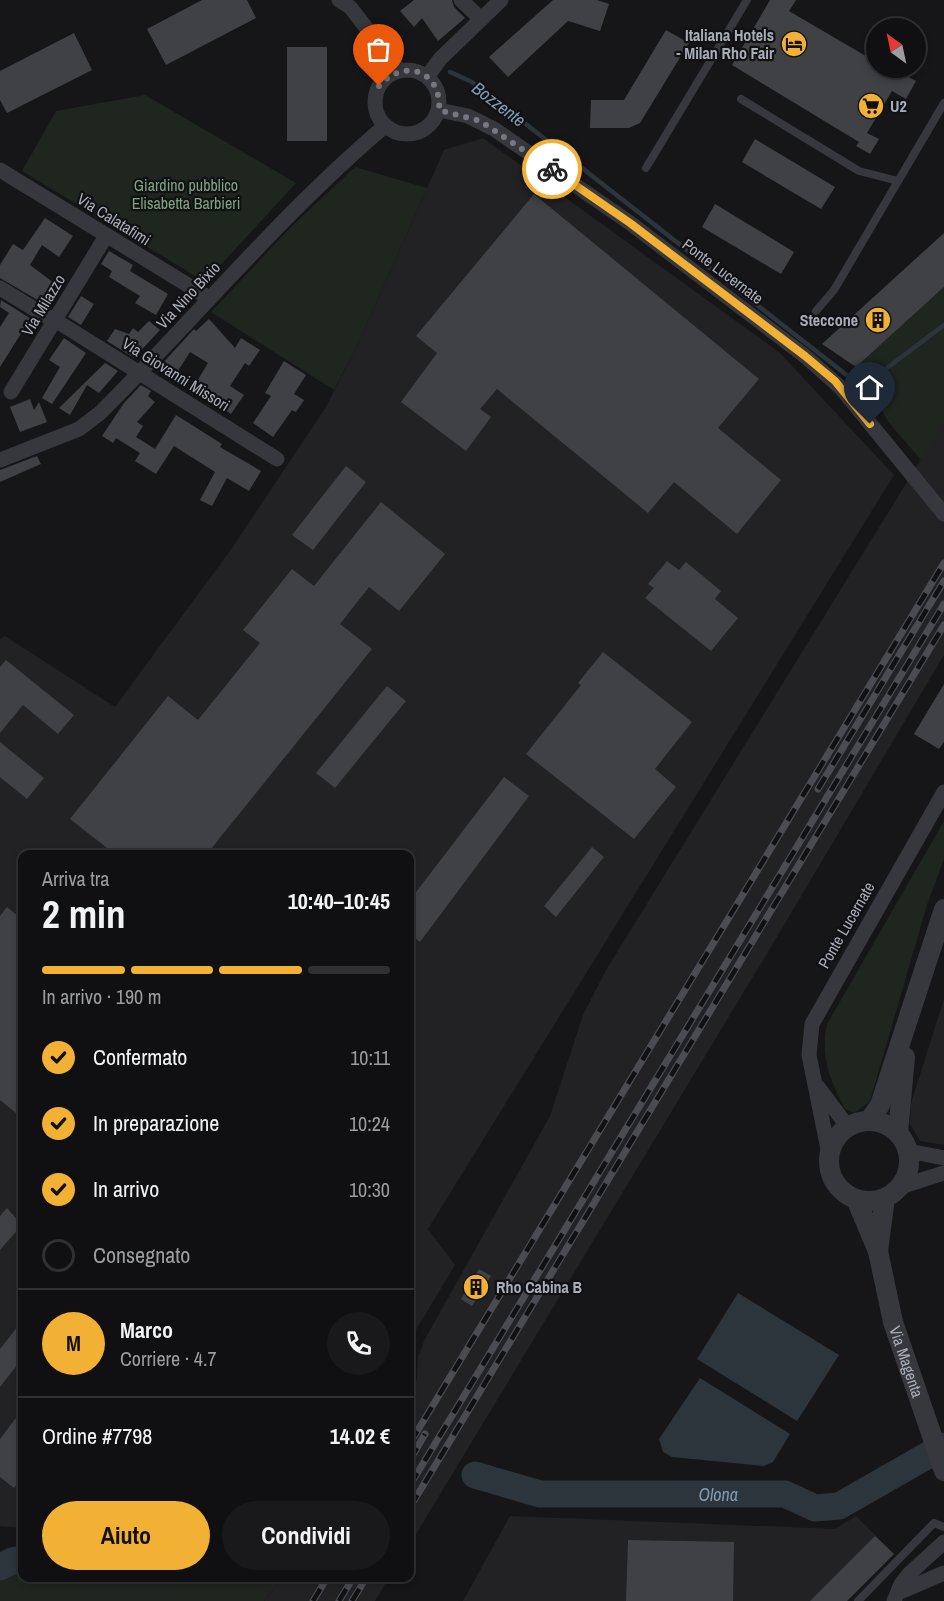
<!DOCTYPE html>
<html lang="it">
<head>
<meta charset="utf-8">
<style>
  :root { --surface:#101012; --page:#19191b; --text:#f1f3f6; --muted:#9c9d9f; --line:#303032; --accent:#f2b134 }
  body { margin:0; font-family:"Archivo Narrow",sans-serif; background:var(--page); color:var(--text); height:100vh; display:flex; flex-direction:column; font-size:22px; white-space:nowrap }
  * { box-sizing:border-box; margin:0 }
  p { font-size:20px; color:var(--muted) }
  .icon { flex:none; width:33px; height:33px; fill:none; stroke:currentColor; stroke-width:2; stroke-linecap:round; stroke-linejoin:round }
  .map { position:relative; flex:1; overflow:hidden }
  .details { position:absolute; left:18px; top:850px; width:396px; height:732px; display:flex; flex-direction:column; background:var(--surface); border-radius:12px; box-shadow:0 3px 9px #0003,0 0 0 2px var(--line) }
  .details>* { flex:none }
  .needle { width:39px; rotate:327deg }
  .fabs { position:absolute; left:866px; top:18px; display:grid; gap:12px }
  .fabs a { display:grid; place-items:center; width:60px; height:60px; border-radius:50%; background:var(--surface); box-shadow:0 3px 9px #0003,0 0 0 2px var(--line); font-size:30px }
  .pin { position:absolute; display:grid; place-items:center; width:51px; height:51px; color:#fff; margin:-62px -26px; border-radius:50% 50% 50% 0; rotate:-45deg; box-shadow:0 0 6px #0007 }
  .pin .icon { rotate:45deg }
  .courier { position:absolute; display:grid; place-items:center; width:60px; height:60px; margin:-30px; border:4px solid #f2b134; border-radius:50%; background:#fff; color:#222; box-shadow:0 2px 8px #0007 }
  .head em { font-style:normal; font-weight:800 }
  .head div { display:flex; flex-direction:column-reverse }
  .head { display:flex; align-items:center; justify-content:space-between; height:102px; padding:0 24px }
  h1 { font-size:39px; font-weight:800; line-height:45px }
  .bar { display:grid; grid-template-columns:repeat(4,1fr); gap:9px 6px; align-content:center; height:72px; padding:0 24px }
  .bar i { height:8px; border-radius:4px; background:var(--line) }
  .bar .selected { background:var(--accent) }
  .bar p { grid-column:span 4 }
  .line { display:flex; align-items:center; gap:15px; padding:0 24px; border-top:2px solid var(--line) }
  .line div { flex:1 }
  .round { display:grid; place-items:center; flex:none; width:63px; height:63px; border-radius:32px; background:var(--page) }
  ol { padding:0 24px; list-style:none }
  li { display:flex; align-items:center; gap:18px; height:66px }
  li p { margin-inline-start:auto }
  li .icon { padding:6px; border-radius:50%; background:var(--accent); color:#111; stroke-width:4 }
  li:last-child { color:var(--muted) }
  li i { width:33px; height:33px; border:3px solid var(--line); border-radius:50% }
  .button { display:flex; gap:12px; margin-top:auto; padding:12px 24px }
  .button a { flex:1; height:69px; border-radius:36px; background:var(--accent); color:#111; font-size:24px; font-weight:800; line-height:69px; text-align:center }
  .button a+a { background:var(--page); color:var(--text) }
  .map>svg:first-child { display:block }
  .built { fill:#222225 }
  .green { fill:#1e261f }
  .water { fill:#2c353c }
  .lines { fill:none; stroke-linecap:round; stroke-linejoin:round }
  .stream { stroke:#2c353c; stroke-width:4.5 }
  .river { stroke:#2c353c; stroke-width:27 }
  .building { fill:#404145 }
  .service { stroke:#37383d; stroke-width:8 }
  .minor { stroke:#37383d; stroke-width:15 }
  .tertiary { stroke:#37383d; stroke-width:20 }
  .rail-casing { stroke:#4a4c52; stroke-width:7 }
  .rail { stroke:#111113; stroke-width:4.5; stroke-dasharray:14; stroke-linecap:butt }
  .done { stroke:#757880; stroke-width:6; stroke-dasharray:0 10.8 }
  .route { stroke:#f2b134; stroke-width:8 }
  .labels { text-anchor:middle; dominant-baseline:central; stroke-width:4.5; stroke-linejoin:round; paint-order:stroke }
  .poi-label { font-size:16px; font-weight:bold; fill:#a8adb8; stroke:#111113; text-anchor:end }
  .park-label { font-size:16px; fill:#7fa381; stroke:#111113 }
  .street-label { font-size:16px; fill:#a8adb8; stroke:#111113 }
  .water-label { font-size:18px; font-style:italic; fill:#7f9bb3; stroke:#111113 }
</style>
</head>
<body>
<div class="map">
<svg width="944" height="1601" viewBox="0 0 944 1601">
  <rect width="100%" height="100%" fill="#161618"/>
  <path class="built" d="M483 138 779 352 894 475 428 1229 455 1265 410 1340V855H22V1528L0 1526V639L5 636 115 707 232 548 326 407 355 350 444 150Z
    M944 422V655L771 947 410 1544V1399L417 1379 418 1357 425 1339 550 1116 583 1015 606 970Z
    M944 999V1145L920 1141 910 1124 911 1103Z
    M510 1516 835 1529 856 1516 894 1554 847 1601H463Z
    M282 1578H389L375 1601H264Z"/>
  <path class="green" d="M145 95 296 183 205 282 22 171 56 111Z
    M355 167 427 188 355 350 334 390 211 312 292 226Z
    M944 287V422L922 461 889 423 856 367Z
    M944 821V859L927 905 870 1101 854 1113 845 1109C830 1080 820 1057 827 1024Z
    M22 1566V1578H282L264 1601H0V1576Z"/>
  <path class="water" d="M738 1293 839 1355 797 1421 697 1359Z
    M700 1378 790 1434 773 1462 764 1466 672 1457 663 1452 659 1439Z"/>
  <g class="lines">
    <path class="stream" d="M450 72 472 82 862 387 944 325"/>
    <g class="river">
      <path id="s1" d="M475 1475 540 1494H785L815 1508 839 1506 944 1446"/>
      <path d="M0 1567 12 1561 22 1559"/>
    </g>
  </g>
  <path class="building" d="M202 0H247L256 18 166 65 147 29Z
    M414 0H452L454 7 465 18 438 41 422 18 414 27 400 11Z
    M553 0H597L609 4 600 31 568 21 508 77 489 57Z
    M770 0H796L789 11 876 62V68H885L899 76 901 73 916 81 906 99 892 91 867 133 879 139 870 154 856 146 859 142 732 65Z
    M666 30 689 43 640 123 629 128H590L591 100H624Z
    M74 33 92 70 7 113 0 100V71Z
    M287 47H327V141H287Z
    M755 139 835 187 821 209 742 162Z
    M534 194 759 379 718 428 781 480 737 534 674 482 648 513 497 389 480 409 491 417 466 451 401 402 437 353 416 336Z
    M715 204 794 252 781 274 702 227Z
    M45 218 73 236 59 257 42 245 30 265 54 283 41 302 0 278V265L13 244 23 250Z
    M944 233V287L856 367 822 344Z
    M109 251 133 265 130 271 168 294 156 315 135 303 140 296 109 277 112 271 101 264Z
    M81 296 94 304 81 325 68 317Z
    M1 300 36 322 32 328 27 324 0 367V327L9 313 0 307Z
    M209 319 235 348 241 338 260 350 249 366 245 363 230 386 244 395 231 414 193 388 208 363 190 352 176 374 162 364 194 329 196 331Z
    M149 321 160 330 134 358 107 341 115 329 129 334 133 328 138 332Z
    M64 338 86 353 52 404 42 398 60 367 49 360Z
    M284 361 306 375 294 394 304 400 296 412 292 410 273 437 253 423 271 396 265 393Z
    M105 363 118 371 99 393 87 385 70 415 59 408Z
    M141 385 151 391 148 396 155 402 137 422 143 426 136 437 155 449 176 415 222 444 220 447 261 471 249 491 227 478 212 506 200 500 215 472 174 446 156 474 135 461 140 453 116 438 113 443 102 436 124 403Z
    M30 399 34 410 39 402 47 422 20 432 10 407Z
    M37 456 41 464 0 482V470Z
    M346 466 366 482 313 550 292 535Z
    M381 502 445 554 399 611 369 587 340 624 372 649 206 855H116L70 819 168 696 198 720 260 643 243 630 292 569 314 586Z
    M667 561 679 570 686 562 721 591 715 599 738 618 711 651 645 598 654 588 648 584Z
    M603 652 692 722 655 769 676 787 634 839 526 754 581 685 578 683Z
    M6 660 74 715 58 734 23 705 0 733V667Z
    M944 684V742L939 749 914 734Z
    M387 686 406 701 335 788 316 773Z
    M0 742 44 778 27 799 0 777Z
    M504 777 529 796 420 942 410 934V900Z
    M592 847 604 857 556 917 544 906Z
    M7 907 22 919V1118L0 1100V916Z
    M7 1208 22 1225 0 1250V1216Z
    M479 1269 491 1276 472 1306 461 1299Z
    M22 1321V1359L0 1387V1349Z
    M22 1410V1478L14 1488 0 1477V1439Z
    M875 1536 894 1554 847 1601H810Z
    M628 1540 734 1542 733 1601H626Z"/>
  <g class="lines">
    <path class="service" d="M741 99 859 171 898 181
      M646 168 747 0
      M816 311 834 290 944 103
      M858 1601 934 1523 944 1527"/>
    <path class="minor" d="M339 0 350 7 400 71
      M461 0 481 19
      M375 102a32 32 0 1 1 64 0a32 32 0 1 1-64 0Z
      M427 77 440 59 501 0
      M439 110 468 116 494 129 630 223 805 356 841 388 944 514
      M0 170 209 298
      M0 288 54 321
      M55 320 277 459
      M11 392 106 236
      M0 460 79 429 100 413C196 318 282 213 385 126
      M818 1087 848 1127
      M908 1151 944 1158
      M829 1154 809 1055 812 1024 944 792
      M900 1187 944 1173
      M900 1592 944 1573
      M894 1601 901 1584 910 1573 944 1542"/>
    <g class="tertiary">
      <circle cx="869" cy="1161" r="40"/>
      <path d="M869 1121 880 1105 944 909"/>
      <path d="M898 1133 905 1057"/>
      <path id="s2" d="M856 1199 878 1251 893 1322 944 1471"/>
      <path d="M878 1251 885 1198"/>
    </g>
    <g class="rail-casing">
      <path id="rail" d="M818 789 944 581
        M410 1443 944 563
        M410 1460 425 1434
        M410 1485 944 604
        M410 1507 944 625
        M313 1601 327 1578
        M339 1601 353 1578
        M352 1601 366 1578"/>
    </g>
    <use href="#rail" class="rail"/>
  </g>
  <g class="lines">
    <path class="done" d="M379 86C404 57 442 71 439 110L480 121 552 169"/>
    <path class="route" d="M552 169 630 223 805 356 835 381 870 424"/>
  </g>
  <defs>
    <g id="hotel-disc" transform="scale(1.35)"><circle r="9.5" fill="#f2b134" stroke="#111113"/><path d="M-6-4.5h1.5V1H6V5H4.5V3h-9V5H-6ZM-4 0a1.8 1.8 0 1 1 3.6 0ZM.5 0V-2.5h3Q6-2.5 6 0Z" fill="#111"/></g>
    <g id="supermarket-disc" transform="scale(1.35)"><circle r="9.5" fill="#f2b134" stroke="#111113"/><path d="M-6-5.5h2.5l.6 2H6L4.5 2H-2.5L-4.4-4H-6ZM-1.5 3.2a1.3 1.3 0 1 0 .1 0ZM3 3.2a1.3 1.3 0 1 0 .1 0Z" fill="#111"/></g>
    <g id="building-disc" transform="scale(1.35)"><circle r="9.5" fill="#f2b134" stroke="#111113"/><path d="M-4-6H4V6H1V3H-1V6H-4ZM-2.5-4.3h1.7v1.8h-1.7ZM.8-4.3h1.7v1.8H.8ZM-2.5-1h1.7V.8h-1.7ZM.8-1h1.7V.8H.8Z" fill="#111"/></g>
  </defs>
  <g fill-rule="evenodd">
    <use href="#hotel-disc" x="794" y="44"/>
    <use href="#supermarket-disc" x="871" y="106"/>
    <use href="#building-disc" x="878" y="320"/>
    <use href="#building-disc" x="476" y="1287"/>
  </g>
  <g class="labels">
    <g class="poi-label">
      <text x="774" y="35">Italiana Hotels<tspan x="774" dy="18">- Milan Rho Fair</tspan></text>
      <text x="890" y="106" text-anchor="start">U2</text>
      <text x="858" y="320">Steccone</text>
      <text x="496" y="1287" text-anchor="start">Rho Cabina B</text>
    </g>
    <g class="park-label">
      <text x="186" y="185">Giardino pubblico<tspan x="186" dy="18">Elisabetta Barbieri</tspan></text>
    </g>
    <g class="street-label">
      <text transform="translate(114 219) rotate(32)">Via Calatafimi</text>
      <text transform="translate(723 271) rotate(37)">Ponte Lucernate</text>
      <text transform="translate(188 295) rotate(-47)">Via Nino Bixio</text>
      <text transform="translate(43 305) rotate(-59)">Via Milazzo</text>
      <text transform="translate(176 374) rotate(32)">Via Giovanni Missori</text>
      <text transform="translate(846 925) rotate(-60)">Ponte Lucernate</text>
      <text stroke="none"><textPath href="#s2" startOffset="171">Via Magenta</textPath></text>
    </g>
    <g class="water-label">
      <text transform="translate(499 104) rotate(37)">Bozzente</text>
      <text stroke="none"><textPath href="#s1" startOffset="246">Olona</textPath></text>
    </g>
  </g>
</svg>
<div class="fabs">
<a><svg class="needle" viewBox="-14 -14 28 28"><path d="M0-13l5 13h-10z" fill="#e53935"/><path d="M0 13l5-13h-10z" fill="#9c9d9f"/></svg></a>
</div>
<div class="pin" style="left:379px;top:86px;background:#ea580c"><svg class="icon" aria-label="bag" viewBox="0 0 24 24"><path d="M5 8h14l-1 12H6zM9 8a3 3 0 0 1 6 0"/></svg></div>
<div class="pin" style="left:870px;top:424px;background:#1f2937"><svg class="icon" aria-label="home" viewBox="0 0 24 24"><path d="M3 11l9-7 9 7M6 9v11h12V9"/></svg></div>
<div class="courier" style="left:552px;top:169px"><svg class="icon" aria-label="bike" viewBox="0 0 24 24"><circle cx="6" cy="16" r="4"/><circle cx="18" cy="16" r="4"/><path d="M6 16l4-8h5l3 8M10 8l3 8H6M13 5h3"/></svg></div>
<section class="details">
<div class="head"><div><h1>2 min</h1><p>Arriva tra</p></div><em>10:40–10:45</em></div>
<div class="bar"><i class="selected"></i><i class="selected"></i><i class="selected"></i><i></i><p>In arrivo · 190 m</p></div>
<ol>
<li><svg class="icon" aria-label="check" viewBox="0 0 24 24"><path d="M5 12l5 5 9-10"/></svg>Confermato<p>10:11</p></li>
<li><svg class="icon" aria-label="check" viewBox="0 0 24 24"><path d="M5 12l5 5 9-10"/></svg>In preparazione<p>10:24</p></li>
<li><svg class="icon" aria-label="check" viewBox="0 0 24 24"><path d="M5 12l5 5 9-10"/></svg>In arrivo<p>10:30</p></li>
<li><i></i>Consegnato</li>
</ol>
<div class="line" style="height:108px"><b class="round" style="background:var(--accent);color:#111">M</b><div><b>Marco</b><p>Corriere · 4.7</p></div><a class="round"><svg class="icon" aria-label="phone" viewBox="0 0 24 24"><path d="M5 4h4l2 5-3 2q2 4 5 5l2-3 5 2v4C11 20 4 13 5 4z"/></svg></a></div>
<div class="line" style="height:78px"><div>Ordine #7798</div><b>14.02 €</b></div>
<div class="button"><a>Aiuto</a><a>Condividi</a></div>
</section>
</div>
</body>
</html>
